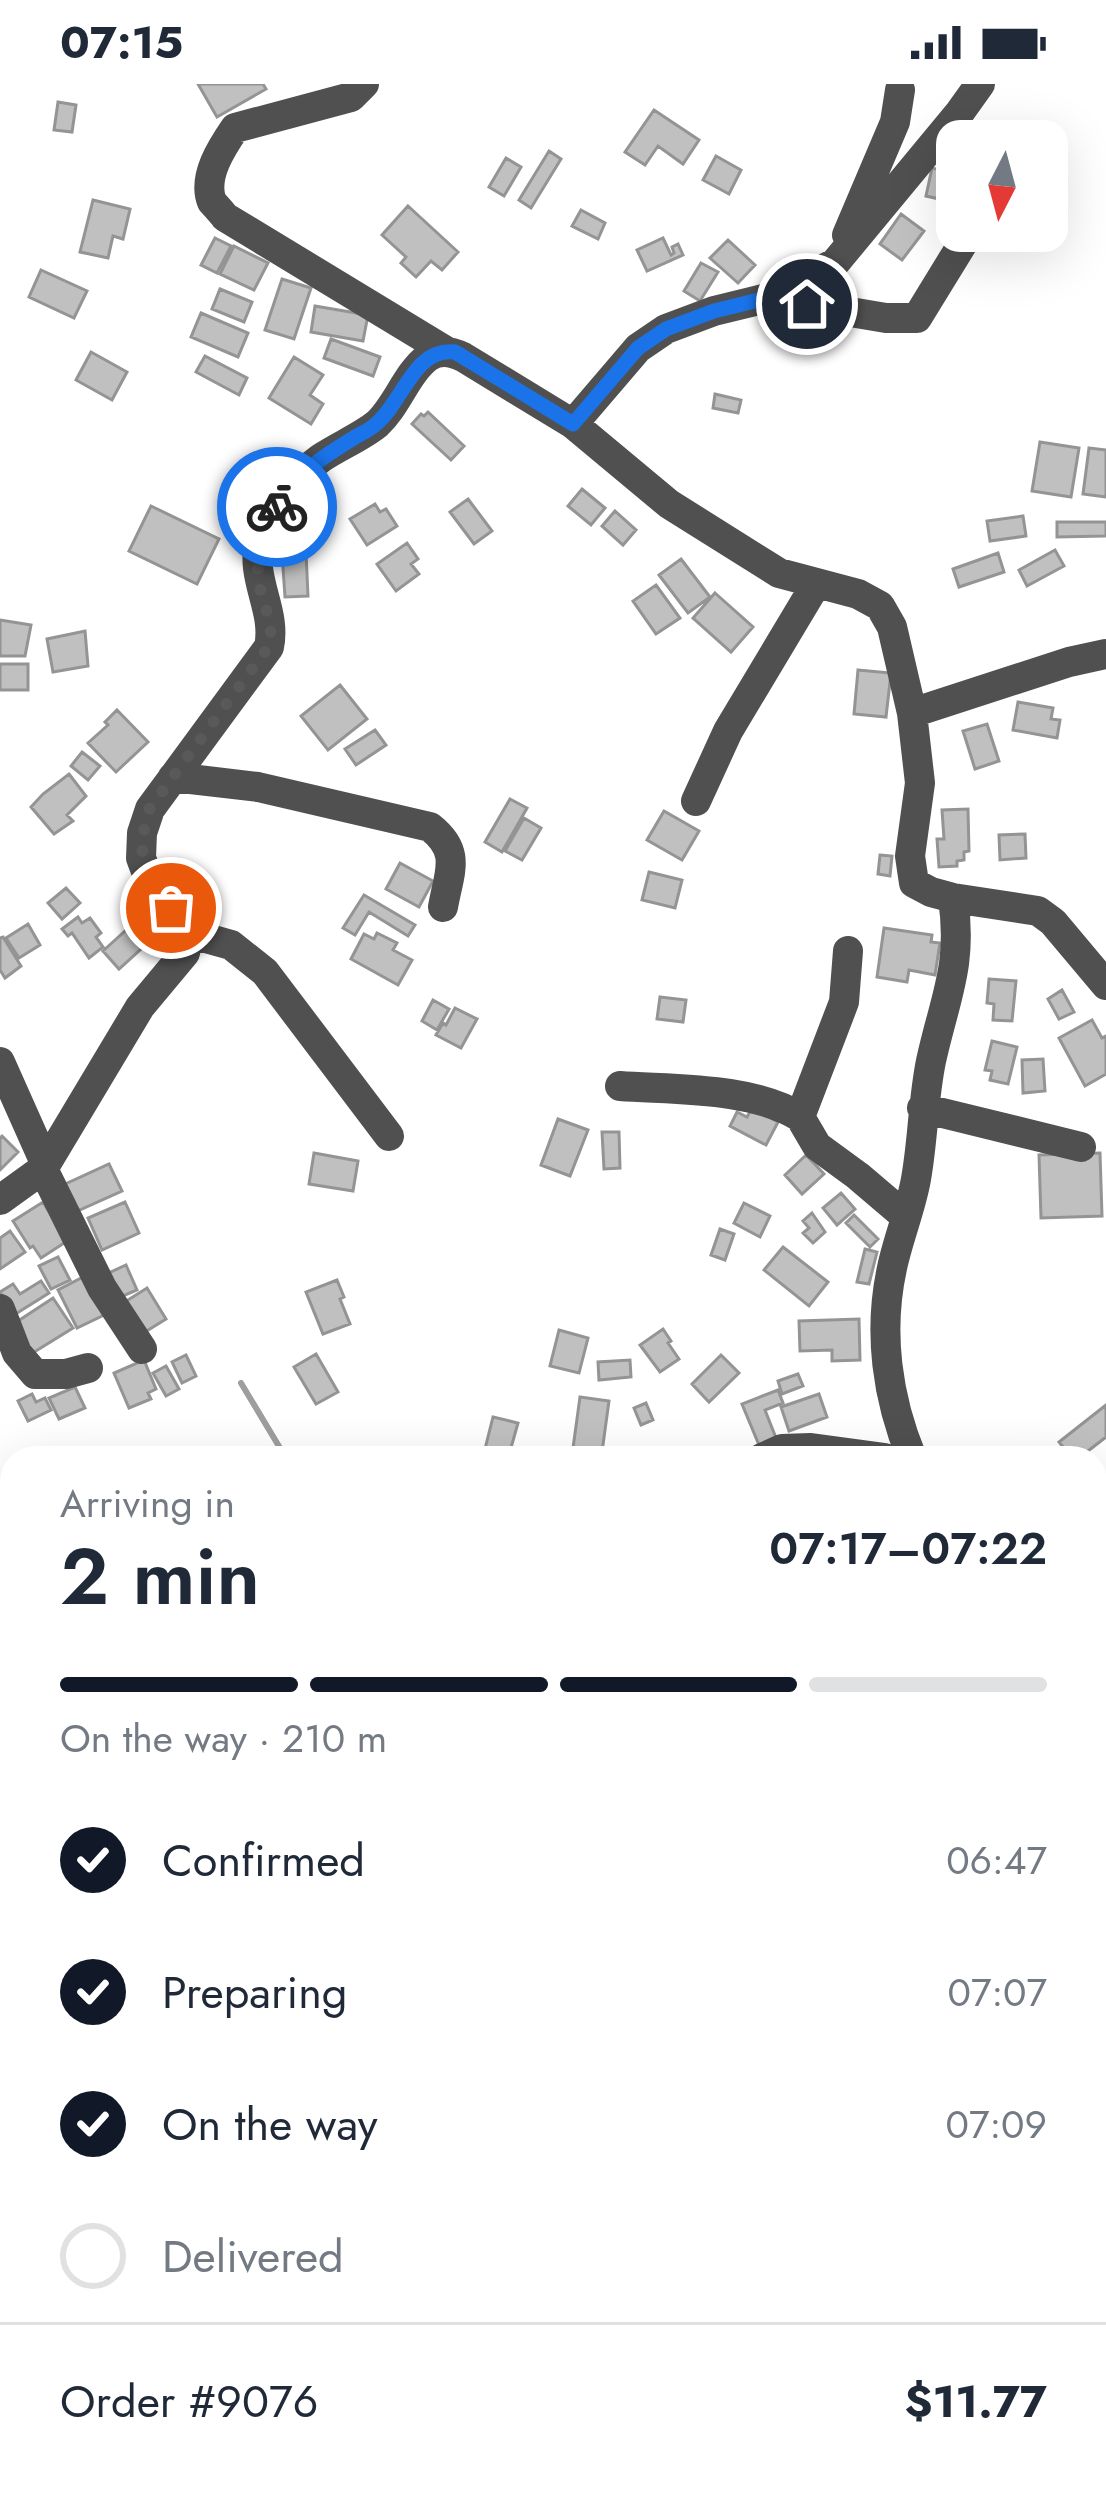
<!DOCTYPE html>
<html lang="en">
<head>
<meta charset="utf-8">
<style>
  :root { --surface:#fff; --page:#f6f6f7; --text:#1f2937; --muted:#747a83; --line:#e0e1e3; --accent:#111827 }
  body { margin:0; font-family:Jost,sans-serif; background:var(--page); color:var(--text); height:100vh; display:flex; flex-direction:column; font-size:45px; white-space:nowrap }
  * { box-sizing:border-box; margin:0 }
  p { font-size:39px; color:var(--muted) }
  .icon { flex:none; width:66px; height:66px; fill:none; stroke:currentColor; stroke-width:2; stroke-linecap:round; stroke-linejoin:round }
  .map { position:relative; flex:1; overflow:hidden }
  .details { position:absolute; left:0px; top:1362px; width:1107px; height:1059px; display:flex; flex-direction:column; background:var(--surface); border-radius:36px 36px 0 0; box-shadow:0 12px 48px #0002 }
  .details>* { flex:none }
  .needle { width:78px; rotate:186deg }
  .buttons { position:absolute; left:936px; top:36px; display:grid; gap:24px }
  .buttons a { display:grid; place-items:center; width:132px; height:132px; border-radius:24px; background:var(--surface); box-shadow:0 12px 48px #0002; font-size:60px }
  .pin { position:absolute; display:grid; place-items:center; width:102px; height:102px; color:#fff; margin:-51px; border:6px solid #fff; border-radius:50%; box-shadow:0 3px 12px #0007 }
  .courier { position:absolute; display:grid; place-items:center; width:120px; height:120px; margin:-60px; border:9px solid #1a73e8; border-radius:50%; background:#fff; color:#222; box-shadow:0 3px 15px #0007 }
  .summary em { font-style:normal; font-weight:600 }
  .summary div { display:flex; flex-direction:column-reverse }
  .summary { display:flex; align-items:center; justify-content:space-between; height:204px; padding:0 60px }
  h1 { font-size:78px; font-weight:600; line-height:90px }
  .bar { display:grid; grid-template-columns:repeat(4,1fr); gap:18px 12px; align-content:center; height:144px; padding:0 60px }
  .bar i { height:15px; border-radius:9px; background:var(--line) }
  .bar .active { background:var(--accent) }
  .bar p { grid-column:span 4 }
  .line { display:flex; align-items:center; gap:30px; padding:0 60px; border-top:3px solid var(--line) }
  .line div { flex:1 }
  ol { padding:0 60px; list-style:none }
  li { display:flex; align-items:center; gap:36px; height:132px }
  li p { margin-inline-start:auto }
  li .icon { padding:12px; border-radius:50%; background:var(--accent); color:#fff; stroke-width:4 }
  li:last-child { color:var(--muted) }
  li i { width:66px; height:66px; border:6px solid var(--line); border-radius:50% }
  .status { display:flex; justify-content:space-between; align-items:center; height:84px; padding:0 60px; background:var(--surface); direction:ltr }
  .status svg { height:33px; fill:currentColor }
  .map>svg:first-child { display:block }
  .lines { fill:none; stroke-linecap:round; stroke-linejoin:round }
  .stream { stroke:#9e9e9e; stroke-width:6 }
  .river { stroke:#9e9e9e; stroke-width:36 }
  .building { fill:#c0c0c0; stroke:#949494; stroke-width:3 }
  .highway-casing { stroke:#dbdbdb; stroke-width:39 }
  .minor { stroke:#505050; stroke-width:30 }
  .highway { stroke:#000; stroke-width:36 }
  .done { stroke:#595959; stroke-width:12; stroke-dasharray:0 21.6 }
  .route { stroke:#1a73e8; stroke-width:15 }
</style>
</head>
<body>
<div class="status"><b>07:15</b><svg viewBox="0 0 49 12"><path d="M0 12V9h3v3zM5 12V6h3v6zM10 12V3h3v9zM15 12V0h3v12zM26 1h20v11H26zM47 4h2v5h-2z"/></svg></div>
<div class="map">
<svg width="1106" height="2419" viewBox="0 0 1106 2419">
  <rect width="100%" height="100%" fill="#fff"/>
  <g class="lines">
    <path class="stream" d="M241 1299 286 1374"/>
    <path class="river" d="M1095 2101 1106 2098"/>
  </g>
  <path class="building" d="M198 0H263L266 5 217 33Z
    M58 18 76 21 72 48 54 46Z
    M654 26 699 56 683 80 658 62 645 81 625 68Z
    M955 55 964 57H957V119L926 112 932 84 948 88Z
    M549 67 561 75 531 124 519 116Z
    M716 72 741 86 729 110 703 96Z
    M506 74 521 83 504 112 489 103Z
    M93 116 130 125 123 155 113 152 108 174 80 168Z
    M408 122 458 168 442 186 431 177 416 193 401 179 406 173 382 151Z
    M581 126 605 139 598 155 572 142Z
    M901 130 924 147 902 176 880 160Z
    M215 154 231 162 217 189 201 181Z
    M663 154 671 171 674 169 672 163 678 160 683 171 647 187 637 166Z
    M728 156 755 181 738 199 710 174Z
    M234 162 268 179 254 206 220 190Z
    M701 179 718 188 700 217 684 207Z
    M41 186 87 207 74 234 29 213Z
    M282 195 311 204 294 255 265 246Z
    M220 205 252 218 244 238 212 225Z
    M315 222 368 231 363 257 311 248Z
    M201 229 248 249 238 273 191 253Z
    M331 255 380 273 373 292 324 274Z
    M91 268 127 288 112 316 76 296Z
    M205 272 247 294 239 311 196 288Z
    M294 273 323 291 310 311 323 320 311 340 269 314Z
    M715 310 741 316 738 329 713 324Z
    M428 328 464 362 451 376 412 340 421 330 424 332Z
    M1040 358 1079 364 1071 413 1032 407Z
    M1089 364 1106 366V413L1083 410Z
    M582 405 605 424 591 441 568 422Z
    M468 415 492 447 474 460 450 428Z
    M375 420 380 428 386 425 397 442 367 461 350 435Z
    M151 422 219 455 197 500 129 467Z
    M615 427 636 446 623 461 602 442Z
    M1023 432 1026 452 990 457 987 437Z
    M1057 438H1106V452L1057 453Z
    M407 459 418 475 411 480 419 490 396 507 377 480Z
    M1055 466 1064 482 1027 502 1019 486Z
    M306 468 308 512 285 513 282 469Z
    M998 469 1004 488 959 503 953 485Z
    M681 475 710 513 688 529 659 491Z
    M656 501 680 534 656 550 633 517Z
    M715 509 753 543 731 568 693 534Z
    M0 536 31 541 25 572H0Z
    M85 547 88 582 53 588 47 555Z
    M0 580H28V606H0Z
    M858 586 891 589 886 633 854 630Z
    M340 601 367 635 328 666 301 632Z
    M1018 618 1053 624 1051 635 1060 636 1057 654 1013 646Z
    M117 626 148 658 116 688 88 659 108 641 105 638Z
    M987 640 999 677 975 685 963 647Z
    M375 646 386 661 356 681 345 665Z
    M82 668 100 682 88 696 71 682Z
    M69 690 86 712 67 731 73 737 54 750 31 723 43 710Z
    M510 715 527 724 502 768 485 758Z
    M968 725 969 767 964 768V776L957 777V782L939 783 937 755H944L942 726Z
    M664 727 699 747 682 776 647 756Z
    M524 734 541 744 522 776 505 767Z
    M1025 750 1026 774 1000 776 999 751Z
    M880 771 892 772 890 792 878 790Z
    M400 779 433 797 419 823 386 805Z
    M649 788 682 796 675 824 642 816Z
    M66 804 80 819 62 835 48 819Z
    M364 811 415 841 408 852 369 828 355 851 343 844Z
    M146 828 162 846 119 885 103 867Z
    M78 833 82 839 90 834 101 849 96 853 103 863 89 874 72 849 68 852 62 845Z
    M28 840 40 861 19 874 6 854Z
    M884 844 932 851 931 858 940 859 935 891 909 886 907 898 877 893Z
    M377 849 397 859 393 866 412 876 398 901 351 875 364 850 374 855Z
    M3 853 21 882 5 894 0 886V854Z
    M989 895 1016 897 1012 937 993 936 994 920 987 919Z
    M1062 906 1074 928 1059 935 1048 915Z
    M660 913 686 916 683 938 657 935Z
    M433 916 449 925 437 946 422 937Z
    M455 924 477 935 461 964 436 951 443 939 446 941Z
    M1092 936 1102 954 1106 952V990L1085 1002 1059 954Z
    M992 957 1017 963 1008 1000 990 996 992 987 985 986Z
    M1043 975 1045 1007 1023 1009 1022 976Z
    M752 1024 778 1038 766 1061 730 1042 737 1028 747 1033Z
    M558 1035 588 1046 570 1092 541 1081Z
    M602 1048H619L620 1084 604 1085Z
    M2 1052 18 1068 0 1086V1054Z
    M314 1069 358 1077 353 1107 309 1100Z
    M1100 1069 1102 1132 1041 1134 1039 1071Z
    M806 1071 824 1090 802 1110 785 1091Z
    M109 1080 122 1107 73 1129 61 1102Z
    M841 1109 855 1125 837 1141 823 1124Z
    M43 1118 56 1139 75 1152 41 1174 33 1162 30 1164 13 1137Z
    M125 1118 139 1149 102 1166 88 1134Z
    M744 1119 770 1132 760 1153 734 1139Z
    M812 1129 825 1148 813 1159 803 1149 809 1144 803 1137Z
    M854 1131 878 1155 870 1163 846 1139Z
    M720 1145 734 1150 725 1176 711 1171Z
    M10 1147 25 1168 0 1185V1154Z
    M783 1163 828 1198 809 1222 764 1186Z
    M865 1165 877 1168 869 1200 857 1198Z
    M58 1173 70 1196 51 1205 39 1182Z
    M126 1181 137 1206 111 1217 100 1193Z
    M85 1192 104 1231 77 1244 58 1206Z
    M337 1196 344 1213 340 1215 350 1240 323 1250 306 1208Z
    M41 1197 49 1209 14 1231 0 1208 13 1200 20 1210Z
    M147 1204 166 1235 137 1253 117 1223Z
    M53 1214 73 1244 31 1270 12 1241Z
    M859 1235 860 1276 832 1277V1266L800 1267 799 1237Z
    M663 1245 671 1257 668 1259 679 1275 660 1288 640 1261Z
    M559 1246 588 1254 579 1289 550 1282Z
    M316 1270 338 1308 316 1320 294 1283Z
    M186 1271 196 1292 182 1299 172 1278Z
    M721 1271 739 1289 709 1318 692 1300Z
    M144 1276 156 1305 148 1309 151 1315 129 1324 114 1289Z
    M630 1276 631 1293 599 1296 598 1278Z
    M166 1282 179 1305 166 1312 153 1289Z
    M798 1290 803 1302 782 1310 778 1297Z
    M75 1303 85 1324 59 1335 49 1314Z
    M778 1306 783 1319 765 1326 776 1354 759 1361 742 1320Z
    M32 1310 36 1318 45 1314 51 1326 28 1337 18 1317Z
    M819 1310 827 1333 789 1347 781 1323Z
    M580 1313 609 1317 602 1368 573 1364Z
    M646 1319 653 1336 641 1341 634 1324Z
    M1106 1321V1353L1079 1374H1072L1059 1358Z
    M493 1333 518 1339 509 1371 485 1365Z
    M1095 1436 1106 1441V1502L1104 1508 1095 1504Z
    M12 1573V1737L0 1739V1574Z
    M1095 1584 1106 1592V1627L1102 1631 1095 1624Z
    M1106 1692V1719L1102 1722 1095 1709V1698Z
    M1106 1874V1913L1095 1919V1879Z
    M0 1916 12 1926V1953L9 1957 0 1949Z"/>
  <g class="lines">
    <g class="highway-casing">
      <path id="highway" d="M1095 2355H1106
        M0 2385 12 2386"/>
    </g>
    <path class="minor" d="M364 0 351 13 235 44C222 63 202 93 212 118 213 119 224 131 225 133L446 267
      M847 151 895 38 900 6
      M767 214 886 234H917L963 159
      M573 340 638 264 666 245 714 227 767 214 835 179 960 28 980 0
      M912 629 1069 578 1106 570
      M173 693 258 703 430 743C462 768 449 788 443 823
      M696 717 728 647 816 500
      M188 849 231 861 265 888 389 1052
      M848 867 844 918 800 1033 817 1062 858 1092 905 1132
      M0 978 45 1079
      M620 1002C676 1006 752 1003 800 1033
      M922 1024 1081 1063
      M43 1085 102 1204 142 1265
      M0 1116 43 1085 140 923 185 869 188 849 185 839 150 798 141 774 142 749 150 725 269 563C277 525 249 495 260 454 269 424 296 392 321 374 339 362 361 353 377 340 397 322 406 290 428 273 439 265 451 267 463 273L573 340 669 420 779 489 858 510 880 522 892 543 912 629 920 699 910 772 914 799 931 808 953 814 1038 827 1053 838 1106 901
      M0 1225 17 1269 35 1290H66L88 1284
      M762 1374 782 1365 811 1364 885 1374
      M912 1374C887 1314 878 1248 892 1184 898 1155 911 1124 916 1095 923 1056 923 1016 931 977 945 913 963 882 953 814
      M1095 1574 1106 1584
      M0 1755 12 1751
      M0 1869 12 1872
      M0 2064H12"/>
    <use href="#highway" class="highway"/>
  </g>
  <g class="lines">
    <path class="done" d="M171 824C142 788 135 769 150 724L269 562C273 543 269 534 263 516 252 480 260 454 277 423"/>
    <path class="route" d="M277 423C293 392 324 372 352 355 360 350 370 346 376 340 403 318 414 263 455 268L573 340 638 264 666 245 714 227 767 214 807 220"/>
  </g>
</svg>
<div class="buttons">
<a><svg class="needle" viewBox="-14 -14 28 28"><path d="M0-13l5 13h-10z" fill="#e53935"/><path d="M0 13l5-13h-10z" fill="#747a83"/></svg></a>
</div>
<div class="pin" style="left:171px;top:824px;background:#ea580c"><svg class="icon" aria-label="bag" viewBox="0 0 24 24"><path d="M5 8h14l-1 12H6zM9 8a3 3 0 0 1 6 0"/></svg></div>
<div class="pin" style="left:807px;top:220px;background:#1f2937"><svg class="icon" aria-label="home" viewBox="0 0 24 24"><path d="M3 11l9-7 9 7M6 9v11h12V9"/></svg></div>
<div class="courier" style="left:277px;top:423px"><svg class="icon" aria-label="bike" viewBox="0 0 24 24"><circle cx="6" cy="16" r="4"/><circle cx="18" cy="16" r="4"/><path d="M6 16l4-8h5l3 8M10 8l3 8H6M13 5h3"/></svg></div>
<section class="details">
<div class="summary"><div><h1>2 min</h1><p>Arriving in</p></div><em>07:17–07:22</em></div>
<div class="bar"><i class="active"></i><i class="active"></i><i class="active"></i><i></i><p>On the way · 210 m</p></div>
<ol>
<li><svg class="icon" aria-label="check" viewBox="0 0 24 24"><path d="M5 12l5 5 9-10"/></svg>Confirmed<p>06:47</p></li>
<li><svg class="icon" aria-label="check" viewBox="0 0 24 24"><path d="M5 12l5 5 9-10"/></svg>Preparing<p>07:07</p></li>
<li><svg class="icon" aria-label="check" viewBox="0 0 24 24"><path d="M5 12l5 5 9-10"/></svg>On the way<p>07:09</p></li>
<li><i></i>Delivered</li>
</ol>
<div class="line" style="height:156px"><div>Order #9076</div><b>$11.77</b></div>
</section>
</div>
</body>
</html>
